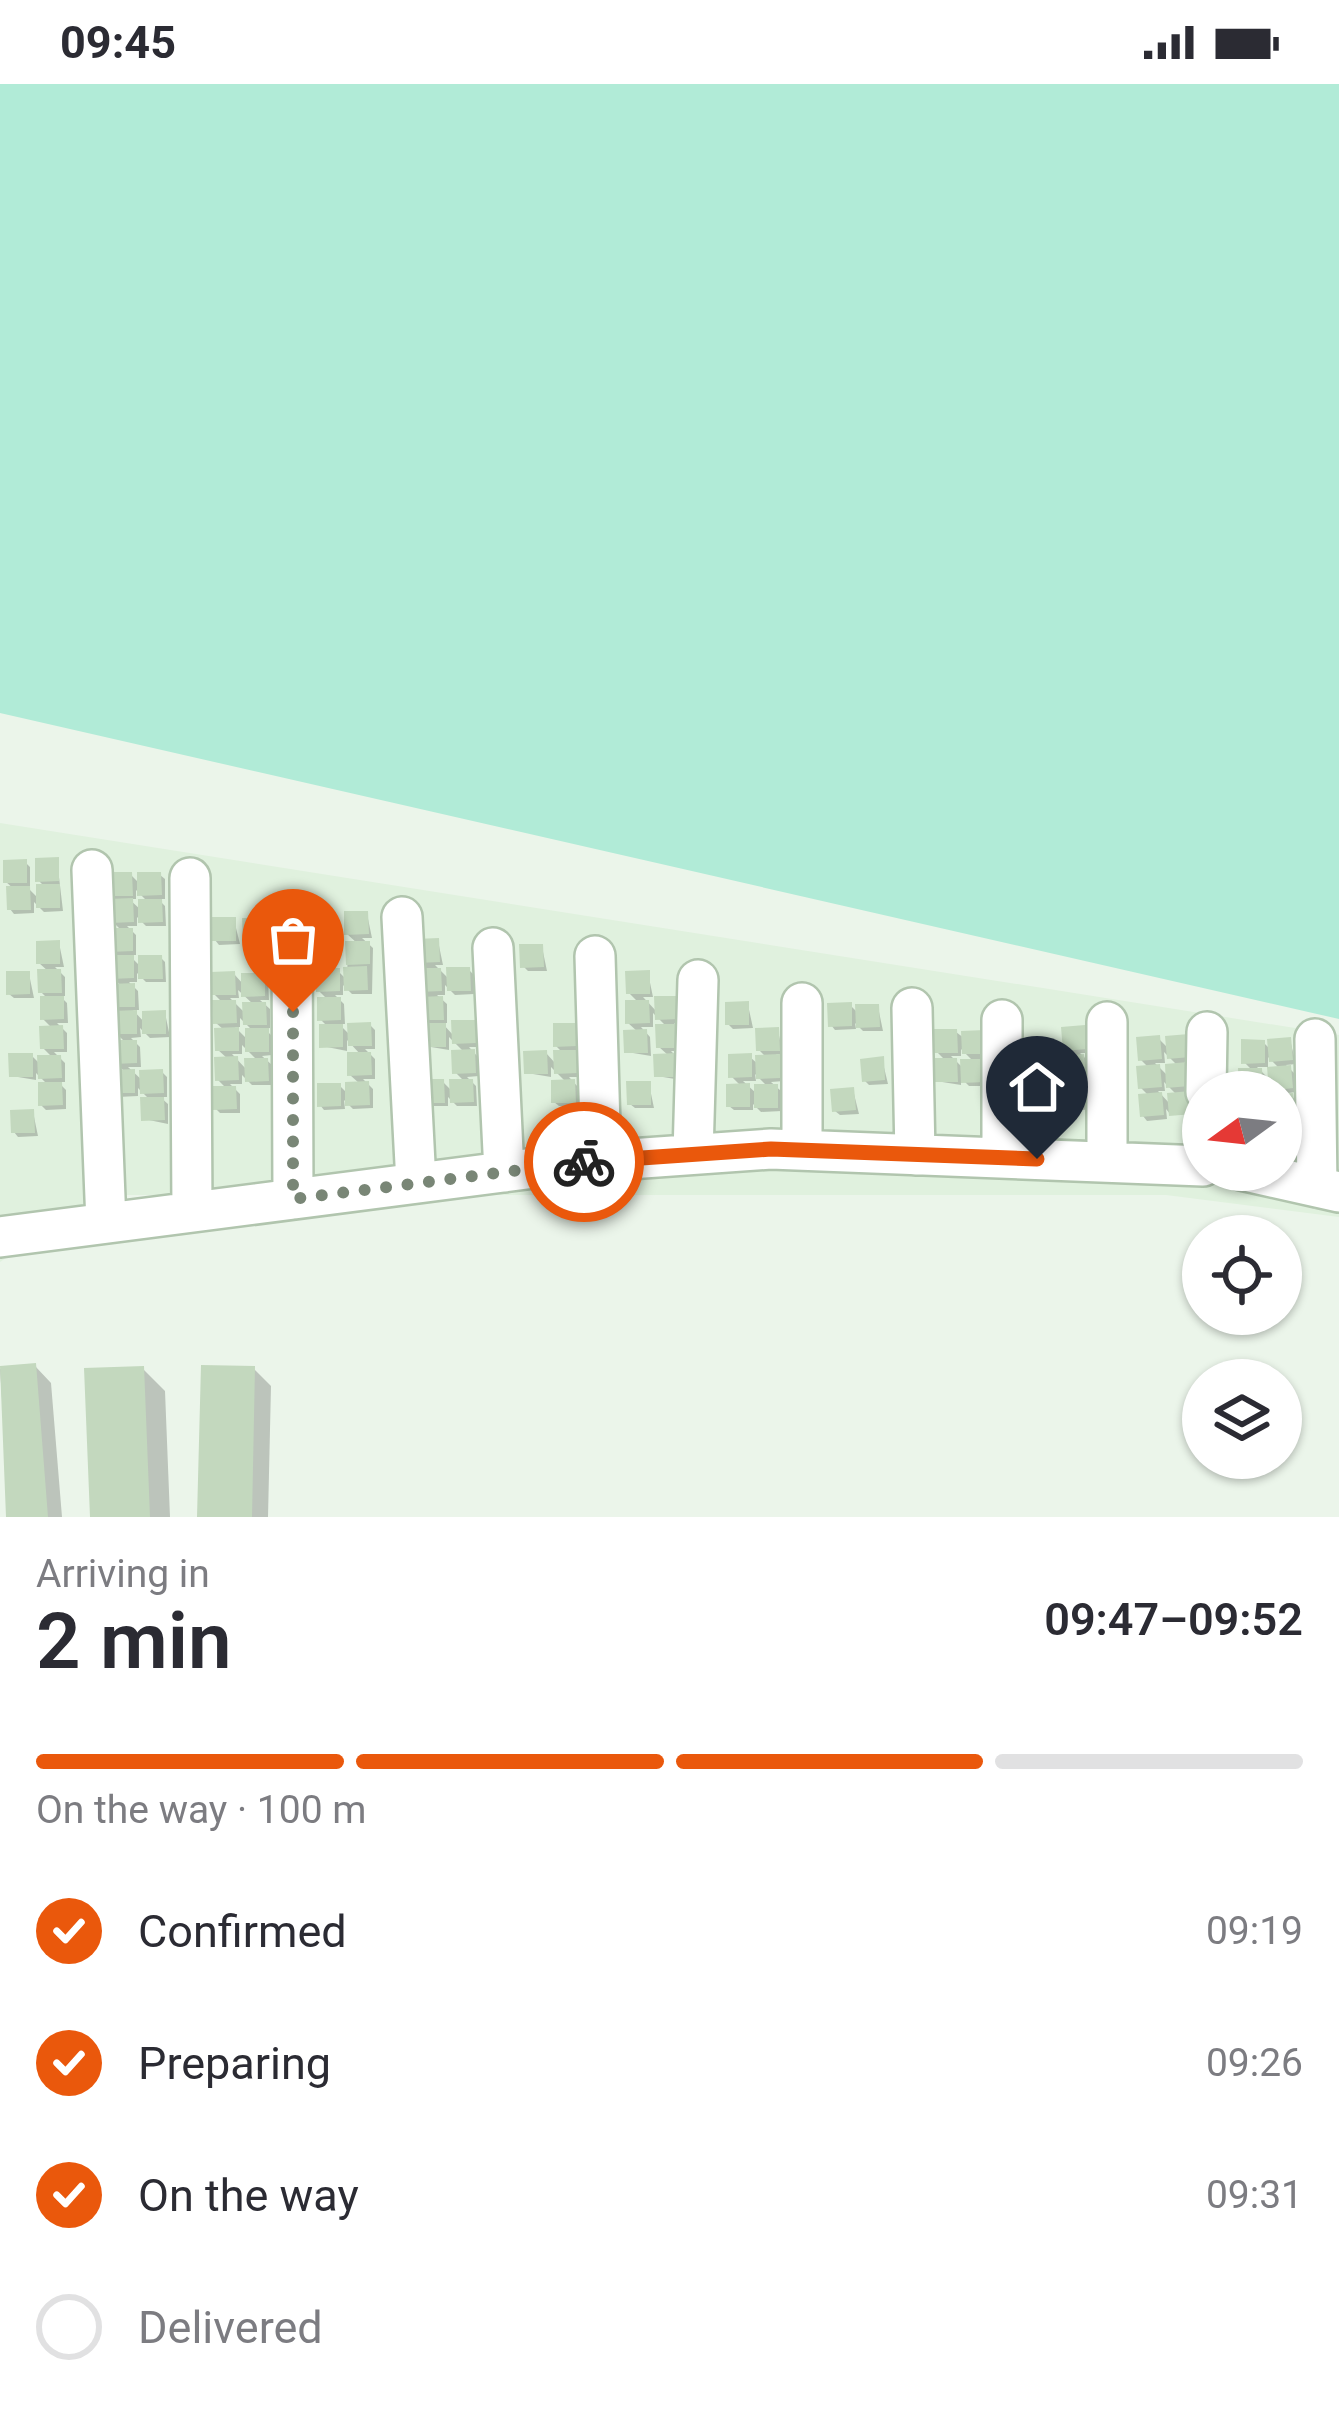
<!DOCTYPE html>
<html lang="en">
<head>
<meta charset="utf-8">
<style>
  :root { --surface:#fff; --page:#f7f7f7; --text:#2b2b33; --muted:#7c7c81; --line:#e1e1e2; --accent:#ea580c }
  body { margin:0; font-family:Roboto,sans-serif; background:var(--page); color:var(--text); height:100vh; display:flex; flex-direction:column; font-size:45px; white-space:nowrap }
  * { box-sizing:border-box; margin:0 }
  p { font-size:39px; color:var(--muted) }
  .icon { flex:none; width:66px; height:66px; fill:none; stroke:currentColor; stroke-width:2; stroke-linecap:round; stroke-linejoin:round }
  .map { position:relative; height:1433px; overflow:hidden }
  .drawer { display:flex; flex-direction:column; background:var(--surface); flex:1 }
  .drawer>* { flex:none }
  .needle { width:78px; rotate:255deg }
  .controls { position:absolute; left:1182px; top:987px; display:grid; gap:24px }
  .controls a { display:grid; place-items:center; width:120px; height:120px; border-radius:50%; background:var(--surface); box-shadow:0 3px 9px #0004; font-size:60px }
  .pin { position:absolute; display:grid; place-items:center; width:102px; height:102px; color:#fff; margin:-123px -51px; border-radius:50% 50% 50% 0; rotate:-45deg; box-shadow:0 0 12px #0007 }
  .pin .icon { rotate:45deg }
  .courier { position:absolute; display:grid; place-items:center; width:120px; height:120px; margin:-60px; border:9px solid #ea580c; border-radius:50%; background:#fff; color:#222; box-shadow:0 3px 15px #0007 }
  .summary em { font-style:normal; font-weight:600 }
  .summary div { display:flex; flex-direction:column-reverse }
  .summary { display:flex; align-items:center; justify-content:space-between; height:204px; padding:0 36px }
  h1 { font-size:78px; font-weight:600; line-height:90px }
  .bar { display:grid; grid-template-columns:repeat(4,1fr); gap:18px 12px; align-content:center; height:144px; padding:0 36px }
  .bar i { height:15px; border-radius:9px; background:var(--line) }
  .bar .on { background:var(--accent) }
  .bar p { grid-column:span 4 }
  ol { padding:0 36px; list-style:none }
  li { display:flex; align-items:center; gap:36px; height:132px }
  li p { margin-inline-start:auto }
  li .icon { padding:12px; border-radius:50%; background:var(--accent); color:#fff; stroke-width:4 }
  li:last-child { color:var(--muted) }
  li i { width:66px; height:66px; border:6px solid var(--line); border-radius:50% }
  .status { display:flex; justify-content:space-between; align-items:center; height:84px; padding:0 60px; background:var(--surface); direction:ltr }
  .status svg { height:33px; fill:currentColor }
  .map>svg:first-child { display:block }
  .residential { fill:#e0f1de; fill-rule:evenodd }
  .green { fill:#b1ebd7 }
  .shadow { fill:#0003; fill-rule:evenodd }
  .building { fill:#c3d8be }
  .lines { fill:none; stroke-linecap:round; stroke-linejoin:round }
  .minor-casing { stroke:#b1c5ae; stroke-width:44 }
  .minor { stroke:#fff; stroke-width:39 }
  .done { stroke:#798676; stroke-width:12; stroke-dasharray:0 21.6 }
  .route { stroke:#ea580c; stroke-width:15 }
</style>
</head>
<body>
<div class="status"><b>09:45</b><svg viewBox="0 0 49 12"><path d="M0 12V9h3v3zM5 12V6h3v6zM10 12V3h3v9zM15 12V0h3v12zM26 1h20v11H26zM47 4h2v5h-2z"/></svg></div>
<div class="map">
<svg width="1339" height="1433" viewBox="0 0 1339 1433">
  <rect width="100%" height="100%" fill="#ebf5ea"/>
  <path class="residential" d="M0 739 1339 951V1133L1166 1111H100L0 1178ZM1203 1008H1281V1086H1203Z"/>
  <path class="green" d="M0 0H1339V935L0 629Z"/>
  <path class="shadow" d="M57 776 63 827 44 828 34 818V829L14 830 10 825 14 805 6 798 25 778 30 783V802H26L39 815 45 803 38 796Z
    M131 791 140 800 160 791 165 795V815H158L165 822 166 842H146L137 833V842H127L136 851V871H129L141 883 161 874 165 878 166 898H146L137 889V898H129L138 907 139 926H133L145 939 165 929 170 953 150 954 140 944 141 953 131 954 140 963 141 983H128L143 997 162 988 167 993V1013H160L168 1020V1040L144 1035 150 1016 138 1004V1012L118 1013 126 989 116 979 126 959 116 949 121 929 114 922 122 903 113 893 120 874 112 866 122 847 113 838 118 818 111 811ZM136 806 148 818 141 826 129 815H136Z
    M367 830 372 854H362L373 864 372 910H352L343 901V911H335L344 920 345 940H339L351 952 370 941 375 946V965H365L375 975V995H363L373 1005V1024L353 1025 344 1016 345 1025 324 1026 320 1021 340 1002 348 1010 360 1000 350 991 361 971 347 956V967L322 962 328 943 320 935 328 916 319 907 338 887 347 896 348 860H358L347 850Z
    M234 836 240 860 219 861 215 856Z
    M265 837 270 861 251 862 246 857Z
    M438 857 443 881H435L450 896 469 886 474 891V910L455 911 445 901V911H437L447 920V939H442L454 952 474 939 479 943V963H469L478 973 479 992 467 993 476 1002 477 1022H457L448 1013V1022H428L443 998 452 1007 465 998 455 988 464 968 449 953V966L425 962 423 935 430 916 421 906 428 887 419 877Z
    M59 859 64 883H55L65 893V912H60L67 919 68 939H57L67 949V968H54L65 979V998H58L66 1006V1025L46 1026 41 1021 48 1001 36 989V996L12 992 32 972 40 980 53 974 43 964 53 945 43 935 48 915 41 908 49 888 39 879Z
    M542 863 547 887H528L523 882Z
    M648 889 653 913H643L658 929V915L682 939H674L683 947V967H671L681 977V996L657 992 669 972 659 963 667 943 653 929V943H641L650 953 651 972 627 968 638 948 628 939 639 919 629 909Z
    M29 890 34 914H14L9 910Z
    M234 890 244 901 264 892 268 896 269 916H260L270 925V944L265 945 272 952V971L262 972 272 981V1001H252L242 991V1000H230L240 1010V1029H220L216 1025 227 1005 218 996 228 975 218 966 224 946 216 939 223 919 214 910ZM238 906 254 921 245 929 230 914H239ZM240 934 253 947 248 956 235 943H240ZM242 961 258 977 247 986 232 970H242Z
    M748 921 753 944 733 945 728 940Z
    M851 922 859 930 878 923 883 947H863L855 939 856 945 835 946 831 941Z
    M575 942 580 966H573L580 973 581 993H569L578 1003 579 1022H559L554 1018 566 998 551 983V993L527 989 546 969 556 980 563 969 556 962Z
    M1084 945 1090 969H1080L1088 977 1090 997 1082 998 1090 1006 1092 1025 1072 1027 1063 1017 1064 1026 1044 1028 1040 1023 1057 1002 1066 1011 1073 1002 1065 994 1074 974 1066 966Z
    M778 947 783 970H776L783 978 784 997 771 998 781 1007 782 1027 761 1028 753 1020V1026H734L729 1022 741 1002 731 992 750 973 759 981 767 974 759 966ZM755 990 768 1003 757 1010 743 997H756Z
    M956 948 989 973 980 974 988 982V1002H969L961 994V1001L936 997 946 977 937 968ZM961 965 974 978 964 985 951 972H961Z
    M1168 954 1194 977 1184 978 1192 986 1194 1005 1186 1006 1195 1027 1171 1031 1166 1025 1167 1035 1147 1037 1143 1032 1149 1012 1141 1004 1149 984 1141 976 1159 955 1169 965ZM1164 968 1178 982 1169 993 1155 979H1165ZM1164 998 1177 1011 1171 1021 1158 1007H1165Z
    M1290 956 1296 980 1286 981 1294 989 1296 1008 1288 1009 1297 1017 1298 1036 1281 1038V1008L1272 1005 1280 985 1268 973V983H1257L1270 996 1266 997V1008H1243L1253 987 1244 978 1264 959 1271 966Z
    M882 975 888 1000 869 1001 865 997Z
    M649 1000 654 1024H635L630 1020Z
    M853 1006 859 1030 840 1031 835 1027Z
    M33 1028 38 1052 18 1053 14 1048Z
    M35 1282 51 1299 62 1433H10L0 1285Z
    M143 1285 165 1307 170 1433H93Z
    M254 1285 271 1302 268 1433H200Z"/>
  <path class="building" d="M59 773V797L35 798V774Z
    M27 775V799H3V776Z
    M108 788H132L133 812H108Z
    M137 788H161L162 811 137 812Z
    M36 800H60V824H36Z
    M6 802H30L31 826H7Z
    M133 814 134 838 110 839 109 815Z
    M138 815H162L163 838 138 839Z
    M344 827H368L369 850 344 851Z
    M212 833H236V857H212Z
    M242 834H266L267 858H243Z
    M109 844H133V867L109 868Z
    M439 854 440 878 416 879 415 855Z
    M60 856V880H36V857Z
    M345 857H370V880L346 881Z
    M519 860H543L544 883 520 884Z
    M109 871H134V894L110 895Z
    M138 871H162L163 895H138Z
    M367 882 368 906 344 907 343 883Z
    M446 883H470L471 907H447Z
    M315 884H340V907L316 908Z
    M417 884H441L442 907 418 908Z
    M37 885H61L62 909H38Z
    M650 886V910H626L625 887Z
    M6 887H30V910L6 911Z
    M235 887 236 911H211V888Z
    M241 889H265V912L241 913Z
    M135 899V923H111V900Z
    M40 912H64V935L40 936Z
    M443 912 444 936H420L419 913Z
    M654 912H678L679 935 655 936Z
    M317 913H341V936L317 937Z
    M212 916H236L237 939 213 940Z
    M625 916H649L650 939 625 940Z
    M749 917V941H725V918Z
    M242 918H266L267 941H243Z
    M852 918V942L828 943 827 919Z
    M855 920H879L880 943 856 944Z
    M137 926V950H113V927Z
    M166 926V950H142V927Z
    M451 936H476V959L452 960Z
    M371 938 372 962H348L347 939Z
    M421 939H446V963H422Z
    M553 939H577V962L553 963Z
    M319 940H343V963L319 964Z
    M655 940H679L680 964H656Z
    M63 941 64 965H40L39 942Z
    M1085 941 1087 965 1063 967 1061 943Z
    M239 943V967H215L214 944Z
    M779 943 780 967H756L755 944Z
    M245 944H269V968H245Z
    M647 945 648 969H624L623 946Z
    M933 945H957L958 969H934Z
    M985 946 986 970H962L961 947Z
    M1189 950 1191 973 1167 975 1165 952Z
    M1160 951 1162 975 1138 977 1136 953Z
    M1291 953 1293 976 1269 978 1267 955Z
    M1241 955 1265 956V979L1241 980Z
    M112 956H137V979L113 980Z
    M475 965 476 989 452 990 451 966Z
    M547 966 548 990H524L523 967Z
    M553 966H577L578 989 554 990Z
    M347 968H371L372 991 347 992Z
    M8 969H33V993H9Z
    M677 969 678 993H654L653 970Z
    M752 969V993L728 994V970Z
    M780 970V994L756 995 755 971Z
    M1084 970 1086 993 1062 995 1061 972Z
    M37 971H61L62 994 38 995Z
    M238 972 239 996 215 997 214 973Z
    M884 972 885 996 862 998 860 975Z
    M244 974H268L269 997 245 998Z
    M933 974H957L958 998H934Z
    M960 975H985V998L961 999Z
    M1188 978 1190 1002 1166 1004 1165 980Z
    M1160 980 1162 1003 1138 1005 1136 982Z
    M1291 981 1293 1004 1269 1007 1267 983Z
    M1238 984H1262L1263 1007 1239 1008Z
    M135 985V1009H111L110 986Z
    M163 985 164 1009 140 1010 139 986Z
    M420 995H444L445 1019H421Z
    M449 995H473L474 1018 450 1019Z
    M575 995 576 1019H551V996Z
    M369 997 370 1021 345 1022V998Z
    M626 997H651V1021H627Z
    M38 998H62L63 1021 38 1022Z
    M1087 998 1089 1021 1065 1023 1062 1000Z
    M317 999H341V1022L317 1023Z
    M750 999V1023H726V1000Z
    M1059 999 1061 1022 1037 1025 1035 1001Z
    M754 1000H778V1024H754Z
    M212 1002H236L237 1025 213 1026Z
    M854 1003 856 1026 832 1028 830 1005Z
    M1191 1007 1193 1030 1169 1032 1167 1009Z
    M1162 1008 1164 1031 1140 1033 1138 1010Z
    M1293 1009 1295 1033 1281 1034V1010Z
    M140 1013H164L165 1036 141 1037Z
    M34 1025 35 1049H11L10 1026Z
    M36 1279 48 1433H6L0 1282Z
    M201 1281 255 1282 252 1433H197Z
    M144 1282 150 1433H90L84 1284Z"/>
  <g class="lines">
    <g class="minor-casing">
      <path id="minor" d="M92 786 106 1139
        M190 794 192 1128
        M402 833 416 1099
        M292 835 293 1115
        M493 864 504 1088
        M595 872 601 1077
        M802 919V1066
        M912 924 915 1071
        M1002 936V1074
        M1315 955 1317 1103
        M1206 1008 1207 948
        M693 1070 698 896
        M1107 1078V938
        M1241 1086 1339 1108
        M0 1153 573 1079 771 1065 1203 1082"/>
    </g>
    <use href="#minor" class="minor"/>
  </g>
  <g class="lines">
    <path class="done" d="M293 928V1115L584 1078"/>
    <path class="route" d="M584 1078 771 1065 1037 1075"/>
  </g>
</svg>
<div class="controls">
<a><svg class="needle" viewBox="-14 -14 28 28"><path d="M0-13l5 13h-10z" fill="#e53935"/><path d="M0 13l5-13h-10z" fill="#7c7c81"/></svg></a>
<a><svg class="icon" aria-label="locate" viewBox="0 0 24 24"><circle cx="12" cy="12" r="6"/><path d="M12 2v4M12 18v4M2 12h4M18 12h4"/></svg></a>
<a><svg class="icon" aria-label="layers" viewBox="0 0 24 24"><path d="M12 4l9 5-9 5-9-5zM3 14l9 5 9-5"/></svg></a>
</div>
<div class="pin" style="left:293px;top:928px;background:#ea580c"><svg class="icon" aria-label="bag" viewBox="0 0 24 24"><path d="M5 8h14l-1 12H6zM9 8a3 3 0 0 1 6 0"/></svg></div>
<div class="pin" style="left:1037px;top:1075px;background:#1f2937"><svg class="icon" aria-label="home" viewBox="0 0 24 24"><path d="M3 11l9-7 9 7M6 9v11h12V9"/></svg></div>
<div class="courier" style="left:584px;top:1078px"><svg class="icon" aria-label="bike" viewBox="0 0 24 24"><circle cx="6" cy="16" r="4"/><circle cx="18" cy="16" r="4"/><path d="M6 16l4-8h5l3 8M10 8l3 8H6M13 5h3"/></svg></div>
</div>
<section class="drawer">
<div class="summary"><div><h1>2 min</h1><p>Arriving in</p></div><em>09:47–09:52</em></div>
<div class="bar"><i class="on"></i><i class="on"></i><i class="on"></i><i></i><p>On the way · 100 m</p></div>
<ol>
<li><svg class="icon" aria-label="check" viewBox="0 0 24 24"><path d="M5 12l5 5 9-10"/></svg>Confirmed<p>09:19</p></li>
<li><svg class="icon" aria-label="check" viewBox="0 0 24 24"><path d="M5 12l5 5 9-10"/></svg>Preparing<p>09:26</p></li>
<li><svg class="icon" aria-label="check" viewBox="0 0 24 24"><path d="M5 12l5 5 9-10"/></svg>On the way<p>09:31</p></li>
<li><i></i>Delivered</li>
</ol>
</section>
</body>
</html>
